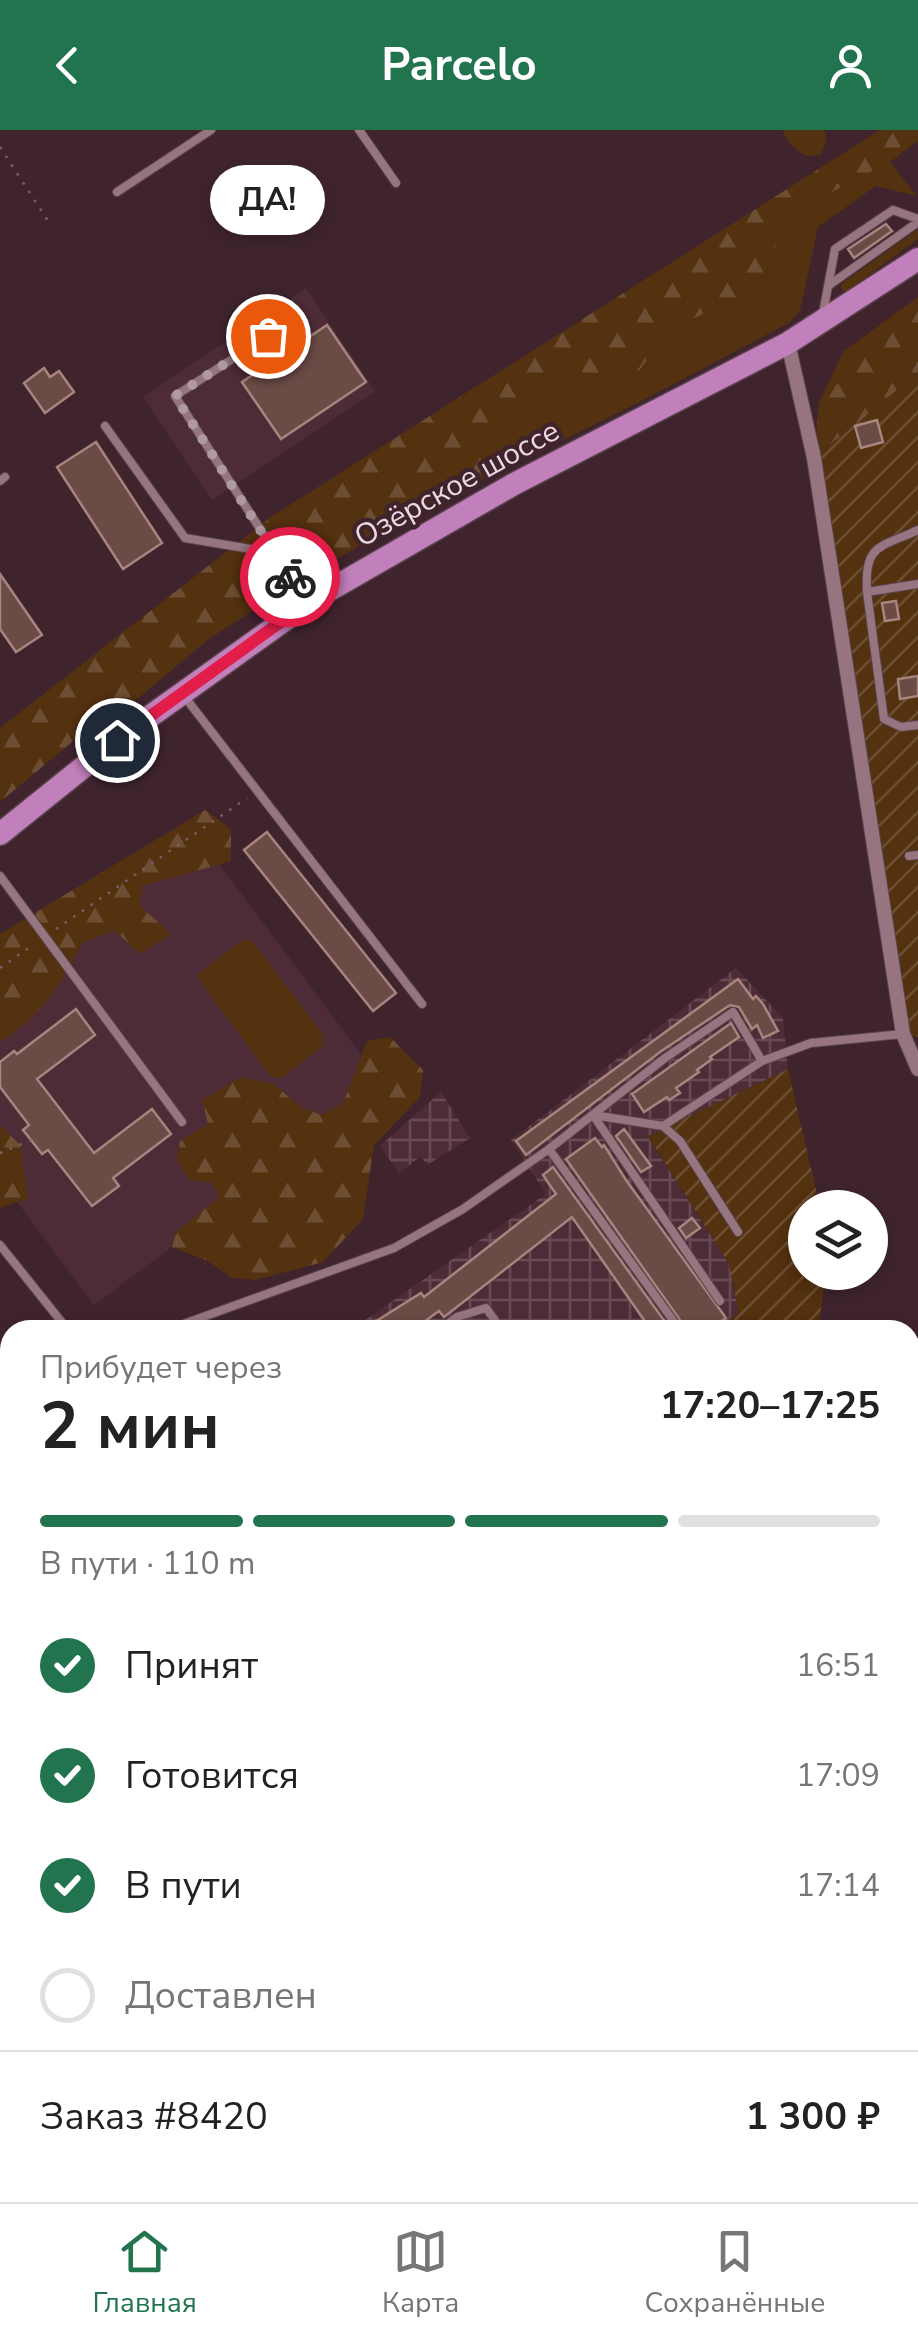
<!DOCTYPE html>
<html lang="ru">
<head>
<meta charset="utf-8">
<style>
  :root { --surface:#fff; --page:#f2f2f2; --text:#222; --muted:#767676; --line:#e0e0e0; --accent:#22744f }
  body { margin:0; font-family:"Nunito Sans",sans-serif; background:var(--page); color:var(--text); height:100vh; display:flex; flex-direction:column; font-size:38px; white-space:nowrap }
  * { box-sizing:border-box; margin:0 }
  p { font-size:32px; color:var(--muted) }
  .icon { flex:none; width:55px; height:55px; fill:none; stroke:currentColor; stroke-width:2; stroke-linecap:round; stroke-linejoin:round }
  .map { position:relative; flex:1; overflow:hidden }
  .drawer { position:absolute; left:0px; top:1190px; width:920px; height:882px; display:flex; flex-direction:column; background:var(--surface); border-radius:30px 30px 0 0; box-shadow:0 5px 15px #0003 }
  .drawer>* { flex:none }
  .controls { position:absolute; left:788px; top:1060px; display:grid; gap:20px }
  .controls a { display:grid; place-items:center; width:100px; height:100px; border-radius:50%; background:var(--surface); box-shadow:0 5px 15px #0003; font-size:50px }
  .pin { position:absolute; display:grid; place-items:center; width:85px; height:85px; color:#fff; margin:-42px; border:5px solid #fff; border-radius:50%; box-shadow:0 2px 10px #0007 }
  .courier { position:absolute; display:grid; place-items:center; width:100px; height:100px; margin:-50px; border:8px solid #e11d48; border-radius:50%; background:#fff; color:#222; box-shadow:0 2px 12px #0007 }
  .bubble { position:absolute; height:70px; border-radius:35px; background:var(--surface); box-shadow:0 5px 15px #0003; font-size:32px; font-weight:700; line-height:70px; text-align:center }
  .overview em { font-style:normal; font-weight:700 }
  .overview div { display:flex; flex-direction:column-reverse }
  .overview { display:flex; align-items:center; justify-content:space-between; height:170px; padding:0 40px }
  h1 { font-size:65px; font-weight:700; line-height:75px }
  .bar { display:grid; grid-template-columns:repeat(4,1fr); gap:15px 10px; align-content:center; height:120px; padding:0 40px }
  .bar i { height:12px; border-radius:8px; background:var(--line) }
  .bar .current { background:var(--accent) }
  .bar p { grid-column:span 4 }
  .line { display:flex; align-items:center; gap:25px; padding:0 40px; border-top:2px solid var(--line) }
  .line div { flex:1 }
  ol { padding:0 40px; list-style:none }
  li { display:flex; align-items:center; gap:30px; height:110px }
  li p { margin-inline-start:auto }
  li .icon { padding:10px; border-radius:50%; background:var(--accent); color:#fff; stroke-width:4 }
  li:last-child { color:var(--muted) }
  li i { width:55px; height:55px; border:5px solid var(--line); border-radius:50% }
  header { display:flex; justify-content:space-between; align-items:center; height:130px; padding:0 40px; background:var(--accent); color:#fff; font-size:45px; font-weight:700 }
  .tab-bar { display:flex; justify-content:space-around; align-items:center; height:140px; border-top:2px solid var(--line); background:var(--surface); font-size:28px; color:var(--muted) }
  .tab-bar a { display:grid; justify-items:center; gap:5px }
  .tab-bar .current { color:var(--accent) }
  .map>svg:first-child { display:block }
  .built { fill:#4d2c37 }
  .industrial { fill:url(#industrial-grid) }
  .grass { fill:#54310f }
  .forest { fill:url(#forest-firs) }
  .garden { fill:url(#garden-furrows) }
  .water { fill:url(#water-ripples) }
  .building { fill:#6b4b46; stroke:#a7847e; stroke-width:2.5 }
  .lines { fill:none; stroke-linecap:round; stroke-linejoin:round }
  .lane-casing { stroke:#59424b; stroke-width:10 }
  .street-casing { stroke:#59424b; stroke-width:16 }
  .primary-casing { stroke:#59424b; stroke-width:25 }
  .path { stroke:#785f68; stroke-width:2.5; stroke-dasharray:2.5 8; stroke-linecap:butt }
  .lane { stroke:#967580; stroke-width:8 }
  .street { stroke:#967580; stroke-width:14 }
  .primary { stroke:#c17fbb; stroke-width:22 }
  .done { stroke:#b09aa2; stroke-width:10; stroke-dasharray:0 18 }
  .route { stroke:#e11d48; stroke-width:12 }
  .labels { text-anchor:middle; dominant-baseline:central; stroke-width:9; stroke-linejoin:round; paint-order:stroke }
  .street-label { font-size:30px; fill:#eddae0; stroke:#3f242e }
</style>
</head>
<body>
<header><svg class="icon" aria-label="back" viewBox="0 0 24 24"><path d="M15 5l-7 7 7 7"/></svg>Parcelo<svg class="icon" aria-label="person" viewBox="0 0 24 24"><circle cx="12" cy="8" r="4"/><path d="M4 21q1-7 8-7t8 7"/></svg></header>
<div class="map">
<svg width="918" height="2072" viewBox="0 0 918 2072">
  <defs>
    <pattern id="industrial-grid" width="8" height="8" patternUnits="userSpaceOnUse" patternTransform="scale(2.5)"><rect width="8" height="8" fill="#4d2c37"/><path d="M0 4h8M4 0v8" fill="none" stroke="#674a54"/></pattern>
    <pattern id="forest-firs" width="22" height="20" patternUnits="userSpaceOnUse" patternTransform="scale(2.5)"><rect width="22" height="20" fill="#54310f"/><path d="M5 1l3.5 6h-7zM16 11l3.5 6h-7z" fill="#6d4e32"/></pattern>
    <pattern id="garden-furrows" width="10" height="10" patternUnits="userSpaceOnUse" patternTransform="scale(2.5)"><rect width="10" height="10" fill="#54310f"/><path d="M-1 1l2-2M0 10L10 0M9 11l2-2" fill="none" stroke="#6d4e32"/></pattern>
    <pattern id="water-ripples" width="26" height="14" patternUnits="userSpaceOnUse" patternTransform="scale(2.5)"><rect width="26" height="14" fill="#201043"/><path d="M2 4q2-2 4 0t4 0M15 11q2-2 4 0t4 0" fill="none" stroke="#41325e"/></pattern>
  </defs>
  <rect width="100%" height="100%" fill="#3f242e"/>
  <path class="built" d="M306 158 375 261 212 370 143 267Z
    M202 711 386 958 94 1175 0 1049V861Z"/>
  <path class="industrial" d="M736 838 783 888 788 939 648 1007 729 1134 739 1183 714 1200H351L546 1064 511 1010Z
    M441 962 470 1008 427 1035 421 1026 399 1043 380 1016Z
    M10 1248V1696L0 1703V1256Z
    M10 1765V2062L628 2063 616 2072H0V1773Z"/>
  <path class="grass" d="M890 32 917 66 876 56 818 97 800 181 789 193 638 273 480 351 507 292 556 254 639 241 668 201 734 169 763 142 779 108 803 77Z
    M918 99V109L846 162 841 159V154Z
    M244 809 253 812 324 906 322 917 281 948 271 947 199 850 198 844Z"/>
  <path class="forest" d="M782 0H824L827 8 821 25 805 26 791 15Z
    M880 0H918V11L890 32 803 77 779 108 764 142 734 169 668 201 639 241 556 254 507 292 480 351 323 436 210 508 137 569 105 577 89 589 72 612 0 672V598L271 387Z
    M918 167V243L814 328 819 273 843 222Z
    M205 680 231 699V731L142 756 140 776 171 804 140 824 114 800 82 813C60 857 41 886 0 912V804Z
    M390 907 423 940 420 967 374 1015 363 1089 323 1132 255 1150 232 1148 208 1131 172 1117 176 1102 220 1067 212 1053 189 1050 177 1030 180 1011 208 994 202 970 241 947 274 954 299 976 321 985 343 974 367 911Z
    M0 995 20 1015 28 1068 0 1078Z"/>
  <path class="garden" d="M918 243V907L903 904 814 328Z
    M788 939 820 1077 805 1078V1142L826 1143 818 1200H714L739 1183 729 1134 648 1006Z
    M918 1758V1886L910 1892V1765Z
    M918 1918V2072H721L734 2063 910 2062V1925Z"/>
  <path class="water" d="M910 1465 918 1467V1677L910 1685Z"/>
  <path class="building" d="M886 94 892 101 854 128 848 119Z
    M327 195 366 252 281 309 242 252Z
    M44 238 50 247 59 241 74 262 45 283 24 253Z
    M877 290 883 312 861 318 855 296Z
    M96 312 162 413 123 439 57 337Z
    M0 444 42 505 16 522 0 499Z
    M896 471 899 489 885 491 882 473Z
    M918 546V566L900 569 898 549Z
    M267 702 396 863 373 881 244 720Z
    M738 849 753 869 756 866 763 874 778 901 763 908 757 895 752 899 739 877 730 875 660 922 526 1025 516 1011Z
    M76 879 95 905 37 949 94 1023 152 979 171 1004 113 1048 119 1056 92 1076 48 1020 42 1024 23 1000 29 995 0 957V932L14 921 17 924Z
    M731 893 739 907 710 927 712 929 697 940 699 942 676 958 680 963 669 970 667 967 644 982 632 964Z
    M624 999 651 1036 641 1042 616 1006Z
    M595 1008 602 1017 604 1015 626 1050 726 1188 709 1200H687L566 1029Z
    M553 1037 671 1200H651L572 1087 444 1187 439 1181 413 1200H362L421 1163 424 1167 556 1064 543 1045Z
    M692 1088 700 1098 686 1108 679 1098Z"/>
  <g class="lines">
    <g class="lane-casing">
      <path id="lane" d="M359 0 396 53
        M117 62 211 0
        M828 156 918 92
        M823 183 835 119 893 80 918 89
        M299 186 175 266 305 469
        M105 296 185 408 275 423
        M0 351 5 347
        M918 454 867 462 884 589 901 597 918 595
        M867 462C864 414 879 418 918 400
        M184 566 422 874
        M909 726 918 725
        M0 746 182 992
        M593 985 663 996 762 931 811 913 903 904
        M593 985 720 1171
        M663 996 680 1011 738 1102
        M549 1019 680 1200
        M0 1115 68 1200
        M167 1200 394 1118 463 1079 549 1019 665 928 733 882 762 931
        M439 1200 457 1187 486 1178 502 1200
        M0 1615 10 1609
        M0 1815 10 1808
        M910 1925 918 1918
        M0 2023 10 2036
        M30 2062 37 2072
        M837 2062 843 2072
        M121 2072 134 2062
        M547 2072 558 2062
        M721 2072 734 2062"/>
    </g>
    <g class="street-casing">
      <path id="street" d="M788 213 814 328 903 904 918 939
        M0 1746 10 1738
        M910 1902 918 1895
        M685 2072 699 2062"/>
    </g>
    <g class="primary-casing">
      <path id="primary" d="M0 704 117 610 314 469 514 354 788 213 918 129"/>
    </g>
    <path class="path" d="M0 17 48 91
      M56 799 247 668
      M0 838 33 815
      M0 1023 31 1010"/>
    <use href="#lane" class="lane"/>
    <use href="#street" class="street"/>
    <use href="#primary" class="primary"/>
  </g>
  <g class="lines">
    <path class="done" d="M268 206 175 266 290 447"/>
    <path class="route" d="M117 610 307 473 290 447"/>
  </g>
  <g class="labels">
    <g class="street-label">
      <text transform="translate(457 354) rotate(-29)">Озёрское шоссе</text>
    </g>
  </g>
</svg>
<div class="controls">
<a><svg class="icon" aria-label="layers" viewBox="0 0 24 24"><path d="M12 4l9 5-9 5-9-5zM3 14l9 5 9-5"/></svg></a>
</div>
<div class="pin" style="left:268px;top:206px;background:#ea580c"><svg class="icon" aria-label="bag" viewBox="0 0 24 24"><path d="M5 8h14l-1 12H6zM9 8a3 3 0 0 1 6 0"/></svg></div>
<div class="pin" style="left:117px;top:610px;background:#1f2937"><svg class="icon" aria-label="home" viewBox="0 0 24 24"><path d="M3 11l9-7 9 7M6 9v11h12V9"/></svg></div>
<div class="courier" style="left:290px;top:447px"><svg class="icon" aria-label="bike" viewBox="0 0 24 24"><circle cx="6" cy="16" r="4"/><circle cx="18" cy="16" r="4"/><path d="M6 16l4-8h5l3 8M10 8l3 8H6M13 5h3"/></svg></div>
<div class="bubble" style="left:210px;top:35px;width:115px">ДА!</div>
<section class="drawer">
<div class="overview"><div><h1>2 мин</h1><p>Прибудет через</p></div><em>17:20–17:25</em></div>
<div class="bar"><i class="current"></i><i class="current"></i><i class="current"></i><i></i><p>В пути · 110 m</p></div>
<ol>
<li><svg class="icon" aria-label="check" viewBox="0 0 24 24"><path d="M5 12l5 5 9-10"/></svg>Принят<p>16:51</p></li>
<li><svg class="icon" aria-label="check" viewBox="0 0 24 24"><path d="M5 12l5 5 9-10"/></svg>Готовится<p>17:09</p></li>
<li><svg class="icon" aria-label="check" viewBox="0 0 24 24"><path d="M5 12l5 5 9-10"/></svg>В пути<p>17:14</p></li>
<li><i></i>Доставлен</li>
</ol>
<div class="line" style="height:130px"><div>Заказ #8420</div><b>1 300 ₽</b></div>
</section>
</div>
<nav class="tab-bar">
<a class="current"><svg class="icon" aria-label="home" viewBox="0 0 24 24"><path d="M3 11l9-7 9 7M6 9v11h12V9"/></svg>Главная</a>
<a><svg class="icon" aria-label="map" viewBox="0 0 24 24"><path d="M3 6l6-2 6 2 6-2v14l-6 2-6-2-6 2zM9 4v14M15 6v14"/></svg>Карта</a>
<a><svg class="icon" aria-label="saved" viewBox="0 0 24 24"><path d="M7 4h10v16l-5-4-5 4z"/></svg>Сохранённые</a>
</nav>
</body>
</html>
